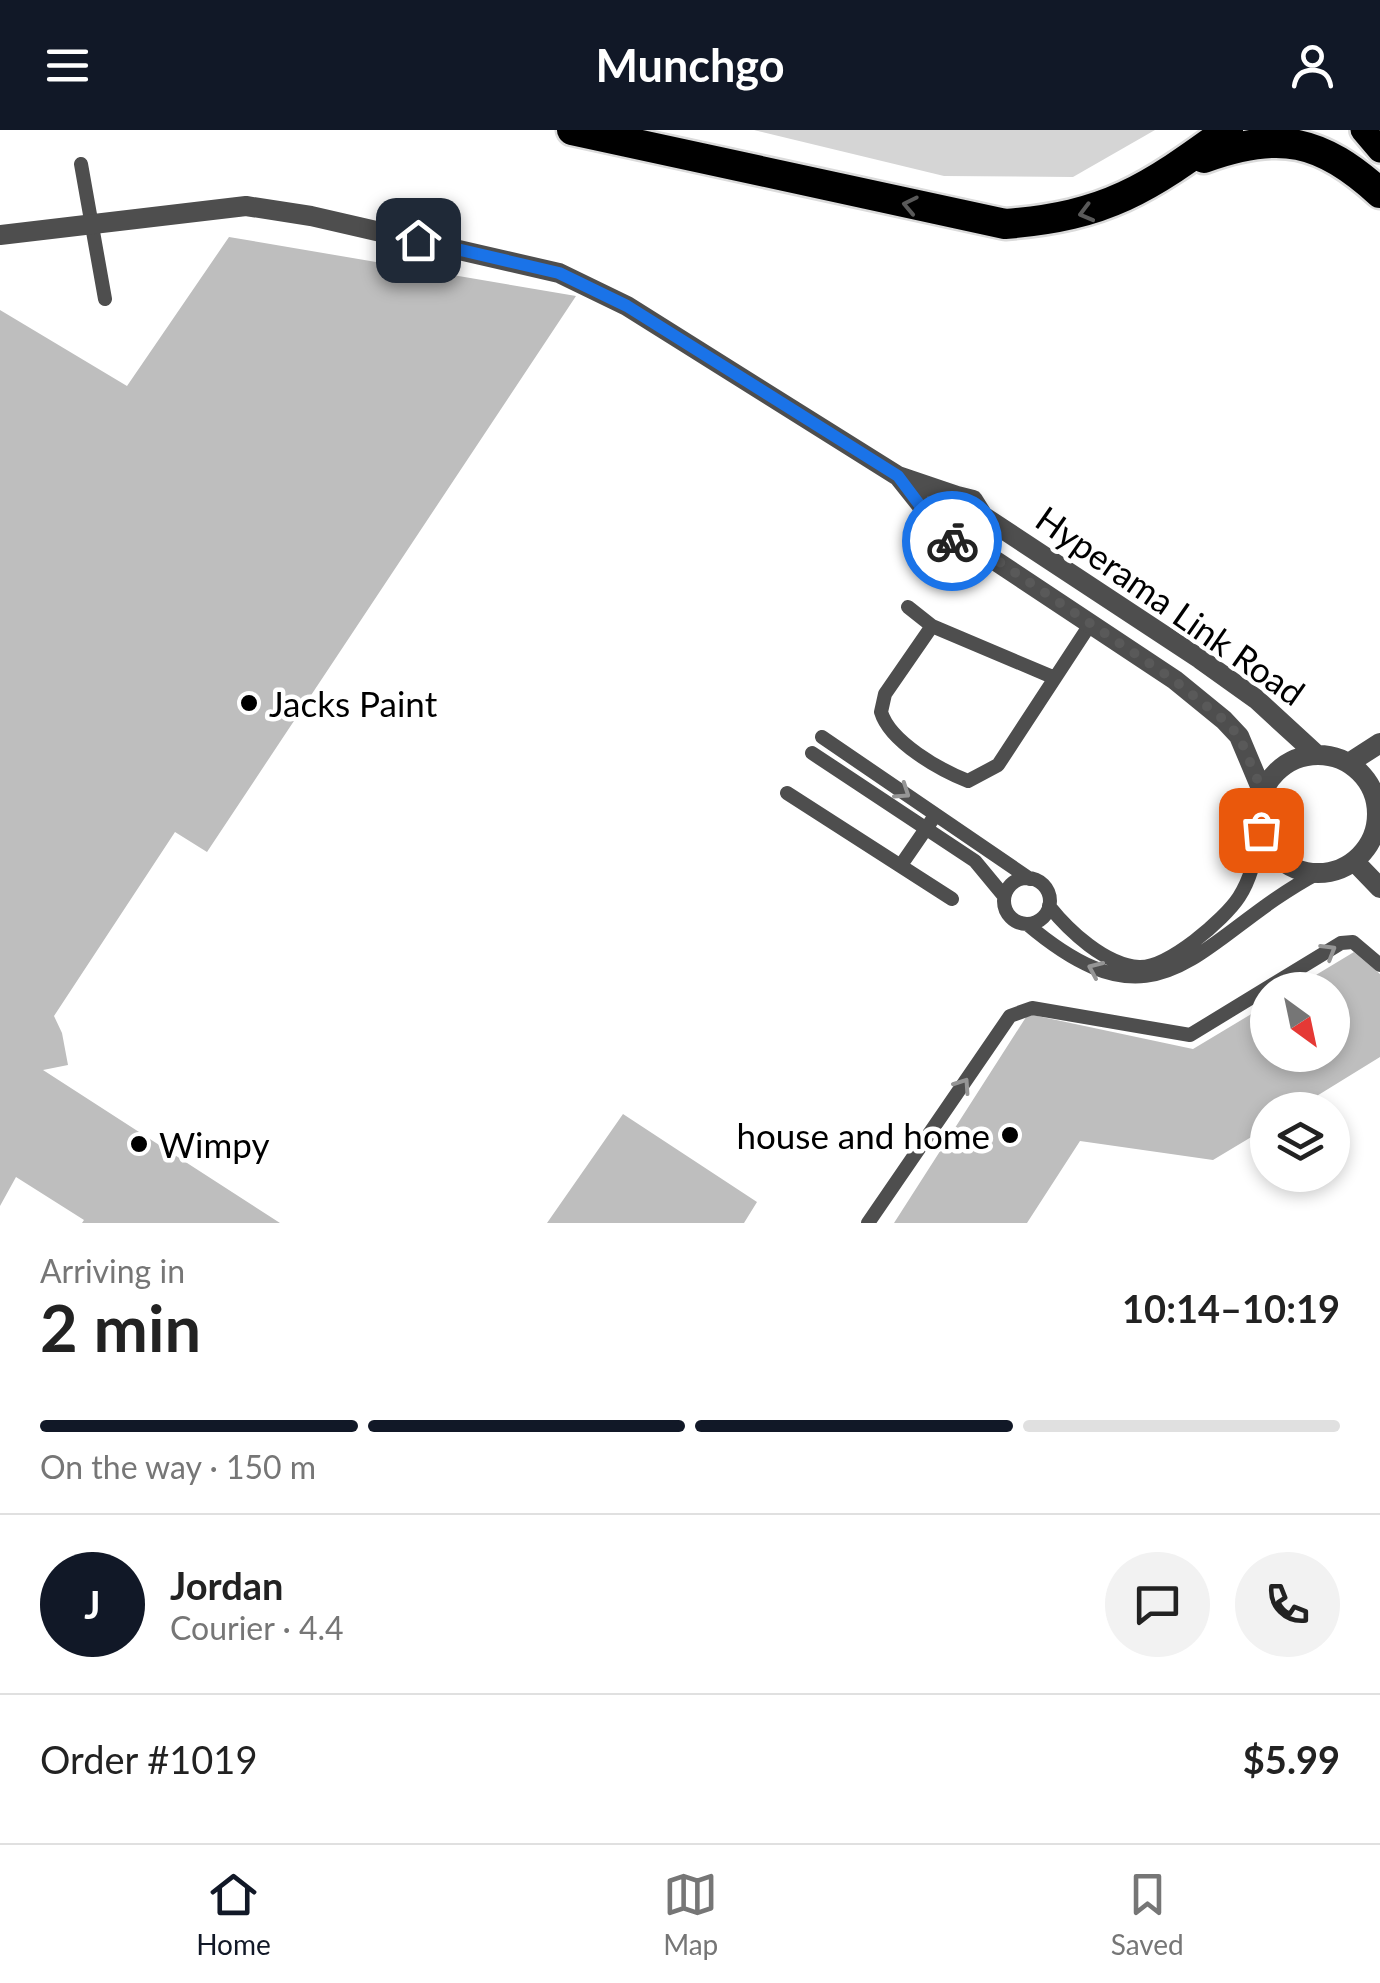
<!DOCTYPE html>
<html lang="en">
<head>
<meta charset="utf-8">
<style>
  :root { --surface:#fff; --page:#f2f2f2; --text:#222; --muted:#767676; --line:#e0e0e0; --accent:#111827 }
  body { margin:0; font-family:Lato,sans-serif; background:var(--page); color:var(--text); height:100vh; display:flex; flex-direction:column; font-size:38px; white-space:nowrap }
  * { box-sizing:border-box; margin:0 }
  p { font-size:32px; color:var(--muted) }
  .icon { flex:none; width:55px; height:55px; fill:none; stroke:currentColor; stroke-width:2; stroke-linecap:round; stroke-linejoin:round }
  .map { position:relative; height:1093px; overflow:hidden }
  .side { display:flex; flex-direction:column; background:var(--surface); flex:1 }
  .side>* { flex:none }
  .needle { width:65px; rotate:147deg }
  .fabs { position:absolute; left:1250px; top:842px; display:grid; gap:20px }
  .fabs a { display:grid; place-items:center; width:100px; height:100px; border-radius:50%; background:var(--surface); box-shadow:0 5px 15px #0003; font-size:50px }
  .pin { position:absolute; display:grid; place-items:center; width:85px; height:85px; color:#fff; margin:-42px; border-radius:20px; box-shadow:0 5px 15px #0006 }
  .courier { position:absolute; display:grid; place-items:center; width:100px; height:100px; margin:-50px; border:8px solid #1a73e8; border-radius:50%; background:#fff; color:#222; box-shadow:0 2px 12px #0007 }
  .headline em { font-style:normal; font-weight:700 }
  .headline div { display:flex; flex-direction:column-reverse }
  .headline { display:flex; align-items:center; justify-content:space-between; height:170px; padding:0 40px }
  h1 { font-size:65px; font-weight:700; line-height:75px }
  .bar { display:grid; grid-template-columns:repeat(4,1fr); gap:15px 10px; align-content:center; height:120px; padding:0 40px }
  .bar i { height:12px; border-radius:8px; background:var(--line) }
  .bar .current { background:var(--accent) }
  .bar p { grid-column:span 4 }
  .line { display:flex; align-items:center; gap:25px; padding:0 40px; border-top:2px solid var(--line) }
  .line div { flex:1 }
  .round { display:grid; place-items:center; flex:none; width:105px; height:105px; border-radius:52px; background:var(--page) }
  header { display:flex; justify-content:space-between; align-items:center; height:130px; padding:0 40px; background:var(--accent); color:#fff; font-size:45px; font-weight:700 }
  .tab-bar { display:flex; justify-content:space-around; align-items:center; height:140px; border-top:2px solid var(--line); background:var(--surface); font-size:28px; color:var(--muted) }
  .tab-bar a { display:grid; justify-items:center; gap:5px }
  .tab-bar .current { color:var(--accent) }
  .map>svg:first-child { display:block }
  .green { fill:#d5d5d5 }
  .building { fill:#bebebe }
  .lines { fill:none; stroke-linecap:round; stroke-linejoin:round }
  .primary-casing { stroke:#dbdbdb; stroke-width:30 }
  .highway-casing { stroke:#dbdbdb; stroke-width:35 }
  .lane { stroke:#4e4e4e; stroke-width:14 }
  .street { stroke:#4e4e4e; stroke-width:20 }
  .primary { stroke:#000; stroke-width:25 }
  .highway { stroke:#000; stroke-width:30 }
  .oneway { stroke:#595959 }
  .oneway2 { stroke:#959595 }
  .done { stroke:#595959; stroke-width:10; stroke-dasharray:0 18 }
  .route { stroke:#1a73e8; stroke-width:12 }
  .poi-dot { fill:#000; stroke:#fff; stroke-width:4 }
  .labels { text-anchor:middle; dominant-baseline:central; stroke-width:9; stroke-linejoin:round; paint-order:stroke }
  .street-label { font-size:35px; fill:#000; stroke:#fff }
  .poi-label { font-size:35px; fill:#000; stroke:#fff; text-anchor:start }
</style>
</head>
<body>
<header><svg class="icon" aria-label="menu" viewBox="0 0 24 24"><path d="M4 6h16M4 12h16M4 18h16"/></svg>Munchgo<svg class="icon" aria-label="person" viewBox="0 0 24 24"><circle cx="12" cy="8" r="4"/><path d="M4 21q1-7 8-7t8 7"/></svg></header>
<div class="map">
<svg width="1380" height="1093" viewBox="0 0 1380 1093">
  <rect width="100%" height="100%" fill="#fff"/>
  <path class="green" d="M754 0H1155L1073 47 944 46Z"/>
  <path class="building" d="M229 107 576 166 207 722 175 702 54 886 62 903 68 935 43 940 280 1093H82L84 1090 16 1047 0 1076V180L127 256Z
    M1354 822 1380 844V927L1294 980H1268V997L1213 1030 1080 1011 1027 1093H894L1028 884 1193 919 1268 874V925H1332V860H1291Z
    M623 984 757 1072 744 1093H547Z"/>
  <g class="lines">
    <g class="primary-casing">
      <path id="primary" d="M1363 0 1380 20"/>
    </g>
    <g class="highway-casing">
      <path id="highway" d="M572 0 1005 94C1107 86 1147 59 1228 0
        M1204 28C1280 0 1321 10 1380 63"/>
    </g>
    <path class="lane" d="M81 34 105 169
      M908 477 932 496 1055 548
      M932 496 885 564 881 582C890 612 940 640 968 651L998 635 1091 493
      M822 607 1030 749
      M812 623 975 731 1004 766
      M787 663 952 769
      M901 735 932 690
      M1004 771a23 23 0 1 1 46 0a23 23 0 1 1-46 0Z
      M1049 776C1069 801 1105 835 1139 837 1168 838 1224 790 1239 767 1252 747 1256 723 1261 700
      M1027 794C1164 910 1197 807 1318 743
      M868 1093 1010 886 1032 878 1190 905 1341 813 1353 812 1380 835"/>
    <path class="street" d="M0 105 246 76 311 86 559 143 627 176 898 346 957 366
      M899 347 950 411 974 408 983 386 973 370 957 366 941 375 937 392
      M983 386 1200 529 1256 569 1316 624
      M967 412 1175 550 1224 590 1239 606 1263 663
      M1259 684a59 59 0 1 1 118 0a59 59 0 1 1-118 0Z
      M1349 633 1380 613
      M1354 731 1380 758"/>
    <use href="#primary" class="primary"/>
    <use href="#highway" class="highway"/>
  </g>
  <defs><path id="oneway-chevron" d="M-2-3.5L2.5 0L-2 3.5" fill="none" stroke-width="1.6" stroke-linecap="round" stroke-linejoin="round" transform="scale(2.5)"/></defs>
  <g class="oneway">
    <use href="#oneway-chevron" transform="translate(910 75) rotate(-168)"/>
    <use href="#oneway-chevron" transform="translate(1086 83) rotate(165)"/>
  </g>
  <g class="oneway2">
    <use href="#oneway-chevron" transform="translate(903 662) rotate(34)"/>
    <use href="#oneway-chevron" transform="translate(1329 821) rotate(-31)"/>
    <use href="#oneway-chevron" transform="translate(1095 839) rotate(-156)"/>
    <use href="#oneway-chevron" transform="translate(963 955) rotate(-56)"/>
  </g>
  <g class="lines">
    <path class="done" d="M952 411 966 412 992 427 1174 550 1224 590 1239 606 1263 663 1261 700"/>
    <path class="route" d="M418 110 559 143 627 176 898 346 942 405 952 411"/>
  </g>
  <g class="poi-dot">
    <circle cx="249" cy="573" r="10"/>
    <circle cx="1010" cy="1005" r="10"/>
    <circle cx="139" cy="1014" r="10"/>
  </g>
  <g class="labels">
    <g class="street-label">
      <text transform="translate(1171 475) rotate(35)">Hyperama Link Road</text>
    </g>
    <g class="poi-label">
      <text x="269" y="573">Jacks Paint</text>
      <text x="990" y="1005" text-anchor="end">house and home</text>
      <text x="159" y="1014">Wimpy</text>
    </g>
  </g>
</svg>
<div class="fabs">
<a><svg class="needle" viewBox="-14 -14 28 28"><path d="M0-13l5 13h-10z" fill="#e53935"/><path d="M0 13l5-13h-10z" fill="#767676"/></svg></a>
<a><svg class="icon" aria-label="layers" viewBox="0 0 24 24"><path d="M12 4l9 5-9 5-9-5zM3 14l9 5 9-5"/></svg></a>
</div>
<div class="pin" style="left:1261px;top:700px;background:#ea580c"><svg class="icon" aria-label="bag" viewBox="0 0 24 24"><path d="M5 8h14l-1 12H6zM9 8a3 3 0 0 1 6 0"/></svg></div>
<div class="pin" style="left:418px;top:110px;background:#1f2937"><svg class="icon" aria-label="home" viewBox="0 0 24 24"><path d="M3 11l9-7 9 7M6 9v11h12V9"/></svg></div>
<div class="courier" style="left:952px;top:411px"><svg class="icon" aria-label="bike" viewBox="0 0 24 24"><circle cx="6" cy="16" r="4"/><circle cx="18" cy="16" r="4"/><path d="M6 16l4-8h5l3 8M10 8l3 8H6M13 5h3"/></svg></div>
</div>
<section class="side">
<div class="headline"><div><h1>2 min</h1><p>Arriving in</p></div><em>10:14–10:19</em></div>
<div class="bar"><i class="current"></i><i class="current"></i><i class="current"></i><i></i><p>On the way · 150 m</p></div>
<div class="line" style="height:180px"><b class="round" style="background:var(--accent);color:#fff">J</b><div><b>Jordan</b><p>Courier · 4.4</p></div><a class="round"><svg class="icon" aria-label="chat" viewBox="0 0 24 24"><path d="M4 5h16v11H9l-5 4z"/></svg></a><a class="round"><svg class="icon" aria-label="phone" viewBox="0 0 24 24"><path d="M5 4h4l2 5-3 2q2 4 5 5l2-3 5 2v4C11 20 4 13 5 4z"/></svg></a></div>
<div class="line" style="height:130px"><div>Order #1019</div><b>$5.99</b></div>
</section>
<nav class="tab-bar">
<a class="current"><svg class="icon" aria-label="home" viewBox="0 0 24 24"><path d="M3 11l9-7 9 7M6 9v11h12V9"/></svg>Home</a>
<a><svg class="icon" aria-label="map" viewBox="0 0 24 24"><path d="M3 6l6-2 6 2 6-2v14l-6 2-6-2-6 2zM9 4v14M15 6v14"/></svg>Map</a>
<a><svg class="icon" aria-label="saved" viewBox="0 0 24 24"><path d="M7 4h10v16l-5-4-5 4z"/></svg>Saved</a>
</nav>
</body>
</html>
